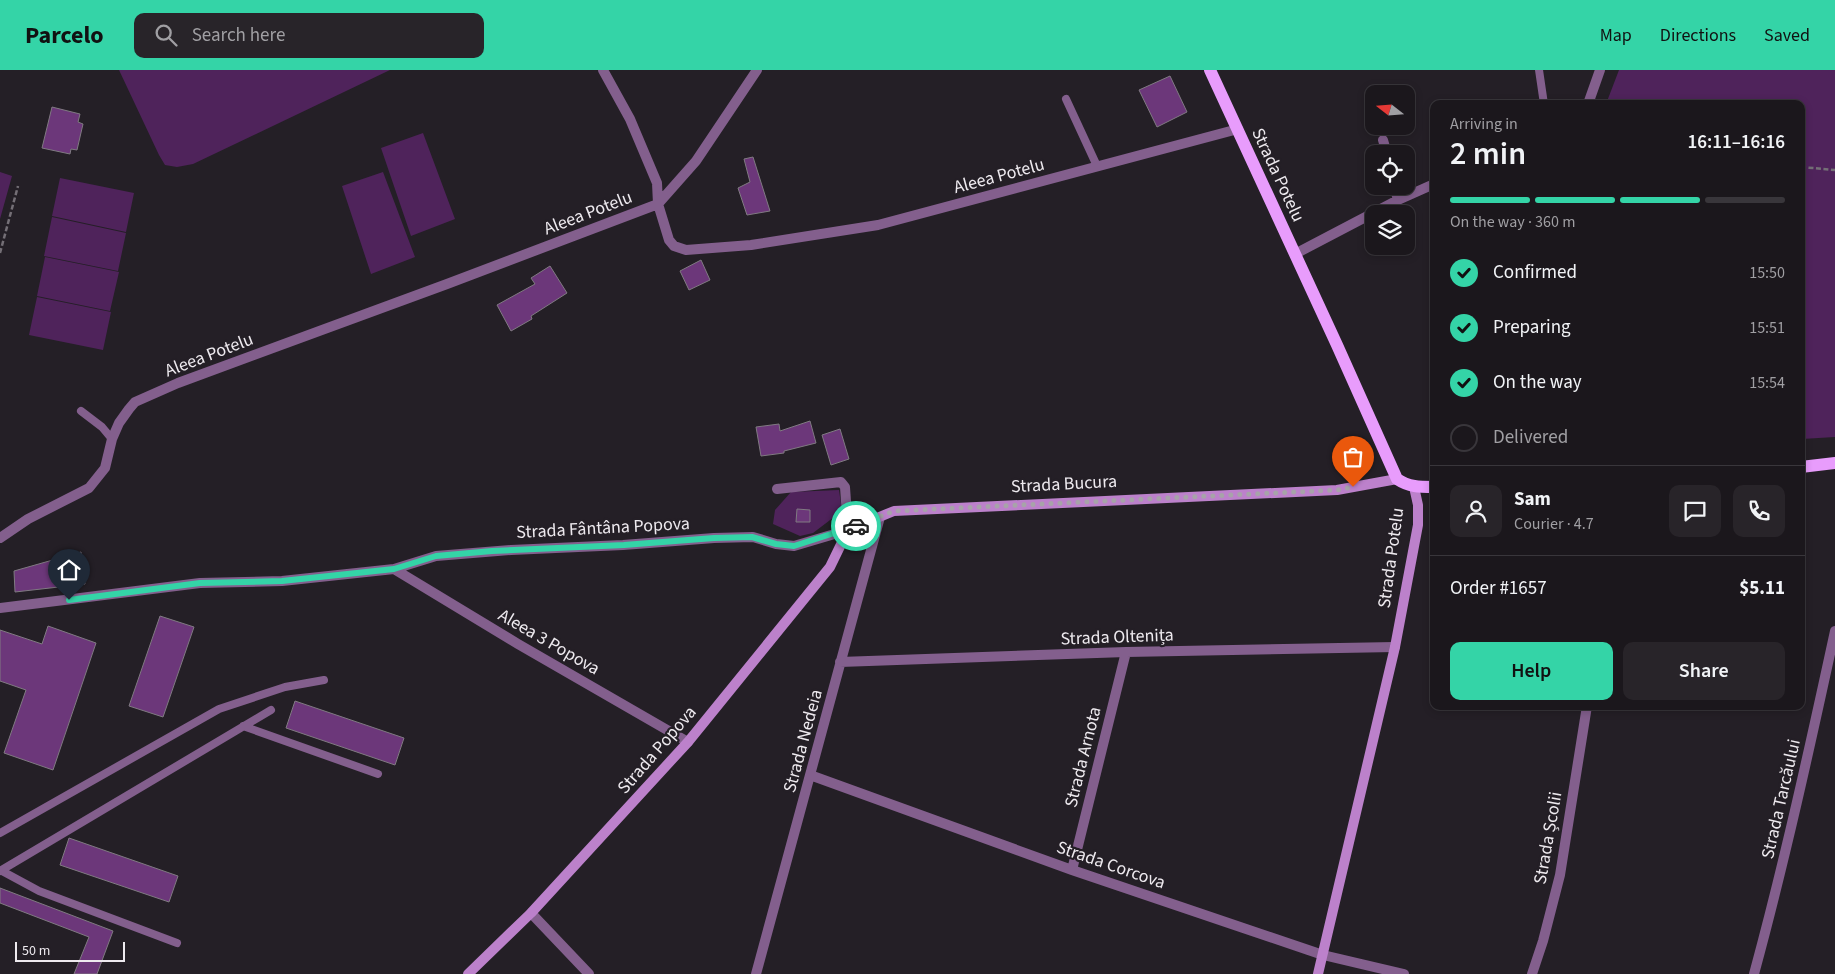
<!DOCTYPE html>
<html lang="en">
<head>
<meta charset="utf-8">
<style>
  :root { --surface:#1b171c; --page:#282429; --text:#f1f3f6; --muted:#a09fa3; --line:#39363b; --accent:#34d4a7 }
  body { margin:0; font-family:"Source Sans 3",sans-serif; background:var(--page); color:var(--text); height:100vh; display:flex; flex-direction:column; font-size:19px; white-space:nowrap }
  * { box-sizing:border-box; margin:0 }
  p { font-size:16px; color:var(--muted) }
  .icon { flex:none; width:28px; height:28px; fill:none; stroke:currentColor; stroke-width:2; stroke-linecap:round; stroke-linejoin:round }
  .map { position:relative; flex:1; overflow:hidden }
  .panel { position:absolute; left:1430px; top:30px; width:375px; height:610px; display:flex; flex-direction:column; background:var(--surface); border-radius:10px; box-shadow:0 2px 8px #0003,0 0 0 1px var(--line) }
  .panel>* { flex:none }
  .needle { width:32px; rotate:287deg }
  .tools { position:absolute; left:1365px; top:15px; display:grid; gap:10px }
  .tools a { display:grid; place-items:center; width:50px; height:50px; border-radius:10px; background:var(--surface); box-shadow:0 2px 8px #0003,0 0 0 1px var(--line); font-size:25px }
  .scale { position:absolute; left:15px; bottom:12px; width:110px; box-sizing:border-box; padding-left:5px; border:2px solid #eeeaef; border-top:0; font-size:14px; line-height:18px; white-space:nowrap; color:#eeeaef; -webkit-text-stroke:4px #241f26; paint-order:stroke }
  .pin { position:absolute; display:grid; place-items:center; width:42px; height:42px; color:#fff; margin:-51px -21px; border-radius:50% 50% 50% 0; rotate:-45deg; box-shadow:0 0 5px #0007 }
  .pin .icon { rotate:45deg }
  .courier { position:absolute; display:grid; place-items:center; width:50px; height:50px; margin:-25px; border:4px solid #34d4a7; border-radius:50%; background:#fff; color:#222; box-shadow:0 1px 6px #0007 }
  .headline em { font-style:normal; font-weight:600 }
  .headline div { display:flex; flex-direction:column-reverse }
  .headline { display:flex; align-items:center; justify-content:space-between; height:85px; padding:0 20px }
  h1 { font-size:32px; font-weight:600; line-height:38px }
  .bar { display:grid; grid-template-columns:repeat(4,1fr); gap:8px 5px; align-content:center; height:60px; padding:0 20px }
  .bar i { height:6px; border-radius:4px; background:var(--line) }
  .bar .selected { background:var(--accent) }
  .bar p { grid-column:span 4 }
  .line { display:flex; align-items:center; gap:12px; padding:0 20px; border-top:1px solid var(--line) }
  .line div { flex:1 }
  .round { display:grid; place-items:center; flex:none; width:52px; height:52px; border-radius:10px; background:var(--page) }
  ol { padding:0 20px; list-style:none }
  li { display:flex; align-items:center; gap:15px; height:55px }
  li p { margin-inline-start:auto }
  li .icon { padding:5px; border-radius:50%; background:var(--accent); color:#111; stroke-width:4 }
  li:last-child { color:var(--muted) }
  li i { width:28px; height:28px; border:2px solid var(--line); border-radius:50% }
  .action { display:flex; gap:10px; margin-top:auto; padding:10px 20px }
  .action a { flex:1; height:58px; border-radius:10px; background:var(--accent); color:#111; font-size:20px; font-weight:600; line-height:58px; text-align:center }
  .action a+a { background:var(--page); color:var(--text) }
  header { display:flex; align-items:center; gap:30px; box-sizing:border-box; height:70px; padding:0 25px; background:var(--accent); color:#111 }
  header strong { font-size:24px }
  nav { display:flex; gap:28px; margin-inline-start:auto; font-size:18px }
  .search { width:350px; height:45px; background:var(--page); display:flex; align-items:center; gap:12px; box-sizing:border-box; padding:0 18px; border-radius:10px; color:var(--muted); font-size:19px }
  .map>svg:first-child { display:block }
  .green { fill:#4f235b }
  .building { fill:#6c377a; stroke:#807a82 }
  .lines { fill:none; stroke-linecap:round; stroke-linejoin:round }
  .path { stroke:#746f76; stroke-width:2.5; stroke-dasharray:5 2.5; stroke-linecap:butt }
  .lane { stroke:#835f8d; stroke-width:8 }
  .street { stroke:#835f8d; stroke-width:10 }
  .secondary { stroke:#bc81cb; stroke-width:10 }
  .primary { stroke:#e89cfc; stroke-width:12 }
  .done { stroke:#a7a3a9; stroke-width:5; stroke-dasharray:0 9 }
  .route { stroke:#34d4a7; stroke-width:6 }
  .labels { text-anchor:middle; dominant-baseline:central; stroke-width:4.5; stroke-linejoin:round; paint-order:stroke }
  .street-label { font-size:18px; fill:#eeeaef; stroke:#241f26 }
</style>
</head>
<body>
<header>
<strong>Parcelo</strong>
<div class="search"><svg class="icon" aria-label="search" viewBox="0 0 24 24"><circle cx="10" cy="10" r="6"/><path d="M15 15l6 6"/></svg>Search here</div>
<nav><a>Map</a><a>Directions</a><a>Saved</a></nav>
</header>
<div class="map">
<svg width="1835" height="904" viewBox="0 0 1835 904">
  <rect width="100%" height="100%" fill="#241f26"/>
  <path class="green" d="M119 0H390L193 94 177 97 165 95 159 85Z
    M1619 0H1835V367L1802 369 1801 34H1606Z
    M423 63 455 149 411 166 381 78Z
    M0 102 12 106 0 149Z
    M383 102 415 187 371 204 342 116Z
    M60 108 134 123 126 162 52 146Z
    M52 147 126 163 118 201 44 186Z
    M45 187 119 202 110 241 37 226Z
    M37 227 111 242 103 280 29 265Z
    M839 420 842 441 813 463 800 466 773 454 775 440 791 422Z"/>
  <path class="building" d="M1170 6 1187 42 1157 57 1139 20Z
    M52 37 80 44 78 52 83 54 77 80 71 79 70 84 42 78Z
    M753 87 770 141 747 145 738 118 750 112 744 89Z
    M701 190 710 210 689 220 680 201Z
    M550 196 567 223 531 246 532 249 511 261 497 235 535 214 531 208Z
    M810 351 816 373 784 381V383L761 386 756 357 779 354 780 361Z
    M840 359 849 389 831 395 822 365Z
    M797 439 810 440V452H796Z
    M81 482 85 514 15 522 14 501Z
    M160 546 194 557 163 647 129 636Z
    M48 556 96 573 53 700 4 683 26 620 0 611V560L42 574Z
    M295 631 404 668 395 695 286 658Z
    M69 768 178 806 169 832 60 795Z
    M0 818 113 861 97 904H74L89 867 0 833Z"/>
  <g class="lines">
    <path class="path" d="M1801 97 1835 100
      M0 183 18 116"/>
    <path class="lane" d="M1539 0 1544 34
      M1066 29 1097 96
      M81 341 102 357 112 369
      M243 656 378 704
      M0 763 219 639 285 617 324 610
      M0 801 271 640
      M2 801 39 821 177 873"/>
    <path class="street" d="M603 0 630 49 657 113 658 134 669 170 674 176 686 180 751 175 878 155 1238 59
      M1588 34 1600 0
      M1383 70 1387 84
      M1394 116 1398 130
      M1295 184 1398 130 1434 114
      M0 468 28 449 89 418 105 398 112 369 119 353 129 339 135 332 178 313 447 214 658 134 696 91 757 0
      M394 499 518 574 688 672
      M0 538 200 513 282 511 394 499 436 486 511 480 623 475 714 468 753 467 776 474 794 476 848 460 845 417 841 412 777 419
      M840 592 1126 582 1395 577
      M810 705 1072 800 1323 885 1404 904
      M1072 800 1126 582
      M531 843 589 904
      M756 904 880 447
      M1532 904 1543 871 1560 805 1587 636
      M1754 904C1785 790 1810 676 1835 561"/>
    <path class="secondary" d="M468 904 531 843 688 672 830 497 848 460 894 441 1337 420 1397 409
      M1318 904 1395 577 1418 455V435L1414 417"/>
    <path class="primary" d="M1210 0 1337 275 1397 409C1409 417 1419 417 1434 417
      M1801 397 1835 393"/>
  </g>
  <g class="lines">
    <path class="done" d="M856 456 894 441 1337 420 1353 417"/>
    <path class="route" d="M69 530 200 513 282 511 394 499 436 486 492 481 624 475 714 468 752 467 776 474 794 476 856 456"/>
  </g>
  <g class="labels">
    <g class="street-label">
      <text transform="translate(1278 105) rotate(65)">Strada Potelu</text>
      <text transform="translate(999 106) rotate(-15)">Aleea Potelu</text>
      <text transform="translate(588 143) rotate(-21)">Aleea Potelu</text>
      <text transform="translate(209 285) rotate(-21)">Aleea Potelu</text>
      <text transform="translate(1064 414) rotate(-3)">Strada Bucura</text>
      <text transform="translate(603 458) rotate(-3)">Strada Fântâna Popova</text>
      <text transform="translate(1391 488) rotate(-82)">Strada Potelu</text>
      <text transform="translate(1117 567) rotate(-2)">Strada Oltenița</text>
      <text transform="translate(549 572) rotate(30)">Aleea 3 Popova</text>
      <text transform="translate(803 671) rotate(-75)">Strada Nedeia</text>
      <text transform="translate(657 680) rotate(-49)">Strada Popova</text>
      <text transform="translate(1083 687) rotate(-76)">Strada Arnota</text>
      <text transform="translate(1781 729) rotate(-77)">Strada Tarcăului</text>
      <text transform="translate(1548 768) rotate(-80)">Strada Școlii</text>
      <text transform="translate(1111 795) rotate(19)">Strada Corcova</text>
    </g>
  </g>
</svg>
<div class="tools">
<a><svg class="needle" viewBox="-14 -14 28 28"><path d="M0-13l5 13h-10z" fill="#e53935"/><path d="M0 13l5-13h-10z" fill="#a09fa3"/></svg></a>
<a><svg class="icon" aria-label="locate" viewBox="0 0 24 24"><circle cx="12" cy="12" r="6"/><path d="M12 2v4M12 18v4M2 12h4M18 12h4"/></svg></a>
<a><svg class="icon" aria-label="layers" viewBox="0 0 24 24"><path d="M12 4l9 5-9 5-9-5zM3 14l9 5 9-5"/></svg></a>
</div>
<div class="scale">50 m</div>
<div class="pin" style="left:1353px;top:417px;background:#ea580c"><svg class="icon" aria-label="bag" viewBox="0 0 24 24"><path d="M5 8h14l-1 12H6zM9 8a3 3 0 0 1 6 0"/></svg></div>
<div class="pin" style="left:69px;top:530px;background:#1f2937"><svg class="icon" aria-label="home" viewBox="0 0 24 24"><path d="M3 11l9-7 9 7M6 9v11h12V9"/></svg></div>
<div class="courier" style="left:856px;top:456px"><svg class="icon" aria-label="car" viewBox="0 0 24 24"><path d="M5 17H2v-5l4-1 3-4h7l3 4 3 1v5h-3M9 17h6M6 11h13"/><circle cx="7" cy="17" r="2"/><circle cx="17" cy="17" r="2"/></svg></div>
<section class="panel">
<div class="headline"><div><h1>2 min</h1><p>Arriving in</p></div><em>16:11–16:16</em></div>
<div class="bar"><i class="selected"></i><i class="selected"></i><i class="selected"></i><i></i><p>On the way · 360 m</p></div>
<ol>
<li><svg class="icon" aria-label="check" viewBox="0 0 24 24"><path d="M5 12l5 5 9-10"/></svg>Confirmed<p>15:50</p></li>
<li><svg class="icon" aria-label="check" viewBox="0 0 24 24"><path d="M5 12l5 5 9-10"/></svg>Preparing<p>15:51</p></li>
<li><svg class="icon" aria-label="check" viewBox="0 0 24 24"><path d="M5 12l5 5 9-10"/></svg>On the way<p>15:54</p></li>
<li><i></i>Delivered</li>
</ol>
<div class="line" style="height:90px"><a class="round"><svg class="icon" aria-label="person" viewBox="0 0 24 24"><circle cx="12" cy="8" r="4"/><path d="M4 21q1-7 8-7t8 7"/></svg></a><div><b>Sam</b><p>Courier · 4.7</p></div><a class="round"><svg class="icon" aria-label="chat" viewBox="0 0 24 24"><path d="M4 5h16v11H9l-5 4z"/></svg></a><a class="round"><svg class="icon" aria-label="phone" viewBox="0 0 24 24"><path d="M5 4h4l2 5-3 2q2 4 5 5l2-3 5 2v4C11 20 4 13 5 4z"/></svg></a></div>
<div class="line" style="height:65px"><div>Order #1657</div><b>$5.11</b></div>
<div class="action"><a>Help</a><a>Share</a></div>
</section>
</div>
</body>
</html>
